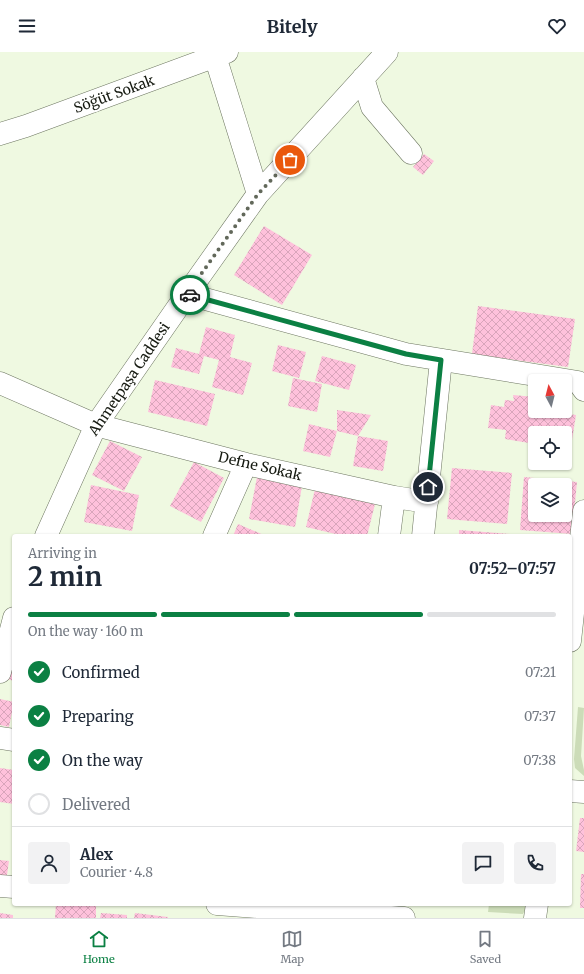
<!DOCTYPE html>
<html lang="en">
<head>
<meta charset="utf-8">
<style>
  :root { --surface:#fff; --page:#f2f2f3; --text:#1f2937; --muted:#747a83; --line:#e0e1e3; --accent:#0b8043 }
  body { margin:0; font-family:Merriweather,serif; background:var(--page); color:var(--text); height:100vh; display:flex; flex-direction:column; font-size:15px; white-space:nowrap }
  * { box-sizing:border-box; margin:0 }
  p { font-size:13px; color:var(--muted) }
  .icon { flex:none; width:22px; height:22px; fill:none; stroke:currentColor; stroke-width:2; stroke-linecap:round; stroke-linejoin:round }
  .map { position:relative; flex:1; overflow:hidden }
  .drawer { position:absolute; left:12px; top:482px; width:560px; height:372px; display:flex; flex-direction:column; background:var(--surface); border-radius:4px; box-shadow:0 1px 3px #0004 }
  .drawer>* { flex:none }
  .needle { width:26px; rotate:353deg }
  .controls { position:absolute; left:528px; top:322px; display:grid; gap:8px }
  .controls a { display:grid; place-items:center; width:44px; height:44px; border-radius:4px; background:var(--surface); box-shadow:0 1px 3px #0004; font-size:20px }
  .pin { position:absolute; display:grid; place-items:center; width:34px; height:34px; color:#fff; margin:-17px; border:2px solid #fff; border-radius:50%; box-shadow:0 1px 4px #0007 }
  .courier { position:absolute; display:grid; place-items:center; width:40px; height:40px; margin:-20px; border:3px solid #0b8043; border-radius:50%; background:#fff; color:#222; box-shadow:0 1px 5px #0007 }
  .summary em { font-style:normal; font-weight:700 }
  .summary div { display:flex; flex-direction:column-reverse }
  .summary { display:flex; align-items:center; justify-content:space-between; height:68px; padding:0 16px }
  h1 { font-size:26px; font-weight:700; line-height:30px }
  .bar { display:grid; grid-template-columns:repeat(4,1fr); gap:6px 4px; align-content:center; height:48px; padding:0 16px }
  .bar i { height:5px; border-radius:3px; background:var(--line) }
  .bar .selected { background:var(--accent) }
  .bar p { grid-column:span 4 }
  .line { display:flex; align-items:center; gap:10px; padding:0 16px; border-top:1px solid var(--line) }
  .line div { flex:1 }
  .round { display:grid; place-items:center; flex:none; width:42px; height:42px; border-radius:4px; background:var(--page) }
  ol { padding:0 16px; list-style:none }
  li { display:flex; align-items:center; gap:12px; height:44px }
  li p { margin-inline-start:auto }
  li .icon { padding:4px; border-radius:50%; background:var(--accent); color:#fff; stroke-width:4 }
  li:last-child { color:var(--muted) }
  li i { width:22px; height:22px; border:2px solid var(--line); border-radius:50% }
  header { display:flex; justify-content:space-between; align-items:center; height:52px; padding:0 16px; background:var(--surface); font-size:18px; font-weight:700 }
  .tabs { display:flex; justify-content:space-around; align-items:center; height:56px; border-top:1px solid var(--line); background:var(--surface); font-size:11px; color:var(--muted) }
  .tabs a { display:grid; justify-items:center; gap:2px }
  .tabs .selected { color:var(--accent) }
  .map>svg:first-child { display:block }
  .green { fill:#ccdcb8 }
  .building { fill:url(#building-cross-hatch); fill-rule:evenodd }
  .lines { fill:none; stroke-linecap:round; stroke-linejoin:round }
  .minor-casing { stroke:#6d7661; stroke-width:23 }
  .minor { stroke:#fff; stroke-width:22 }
  .done { stroke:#62685a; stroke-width:4; stroke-dasharray:0 7.2 }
  .route { stroke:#0b8043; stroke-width:5 }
  .labels { text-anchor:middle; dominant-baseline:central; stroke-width:4; stroke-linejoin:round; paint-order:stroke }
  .street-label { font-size:14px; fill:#161a11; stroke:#fff }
</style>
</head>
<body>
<header><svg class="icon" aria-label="menu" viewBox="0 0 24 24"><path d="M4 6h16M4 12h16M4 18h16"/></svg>Bitely<svg class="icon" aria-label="heart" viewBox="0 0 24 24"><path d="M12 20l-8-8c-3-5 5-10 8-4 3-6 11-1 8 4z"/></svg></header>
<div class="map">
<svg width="584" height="866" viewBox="0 0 584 866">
  <defs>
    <pattern id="building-cross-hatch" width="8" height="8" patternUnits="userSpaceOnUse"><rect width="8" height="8" fill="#fec1db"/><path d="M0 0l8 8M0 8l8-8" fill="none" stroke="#d9a5bb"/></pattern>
  </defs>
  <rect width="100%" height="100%" fill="#eff9e1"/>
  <path class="green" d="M578 655 584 656 581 704 584 718V724L575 716 574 707Z
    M489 852H528L523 862 488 860Z"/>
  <path class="building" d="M424 102 434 109 423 123 413 115Z
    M264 174 312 203 282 253 234 223Z
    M478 254 575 267 568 315 472 302Z
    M206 275 235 283 230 305 252 311 243 343 212 335 219 308 204 304 199 322 171 315 176 296 199 302Z
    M278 293 306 300 299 326 272 319Z
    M322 304 356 313 349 338 315 329Z
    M293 326 322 332 317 360 288 354Z
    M155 328 215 342 207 374 148 360Z
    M513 343 535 345V359H565V355H570L569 362 576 363 572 388 565 387V381H535V392L505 387 506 378 488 376 491 353 504 355 505 348 514 349Z
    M337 358 371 363 358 384 337 379Z
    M309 372 337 379 330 405 303 399Z
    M358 384 388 389 383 419 353 414Z
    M110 389 142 405 124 439 92 423Z
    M194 410 224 426 201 470 170 454Z
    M452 416 512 421 507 472 447 467Z
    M257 425 302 434 295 475 249 467Z
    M524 425 577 430 572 482 520 478ZM535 433H565V463H535Z
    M91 433 139 443 132 479 84 470Z
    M315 437 375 452 367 484H344L306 475Z
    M238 472 266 484H233Z
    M459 478 510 482V484H459Z
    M14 601V629L4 626Z
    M0 647 14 650 9 675 0 673Z
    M0 716 14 718V752L0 750Z
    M580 766H584V800L576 799Z
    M0 808 9 809 6 830 0 831Z
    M581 822H584V856H580Z
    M56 852H96V866H55Z
    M0 861 13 863V866H0Z
    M101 861 127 863V866H100Z
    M135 861 168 865V866H134Z"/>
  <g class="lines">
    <g class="minor-casing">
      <path id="minor" d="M215 4 258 142
        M363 26 372 55 411 101
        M0 82 26 74 227 0
        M187 242 406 302 578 330 584 338
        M0 331 96 373 246 412 394 445 427 450
        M46 484 96 373 187 242 258 142 387 0
        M214 484 246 412
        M389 484 394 445
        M423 484 441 308
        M570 589 584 459
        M0 620 14 566
        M0 686 14 688
        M570 739 584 740
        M0 834 14 835
        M217 852 404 866
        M535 866 537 852"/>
    </g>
    <use href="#minor" class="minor"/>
  </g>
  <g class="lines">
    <path class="done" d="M190 243 187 242 258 142 290 108"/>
    <path class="route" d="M190 243 406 302 441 308 428 435"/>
  </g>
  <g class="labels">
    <g class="street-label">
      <text transform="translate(114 42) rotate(-20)">Söğüt Sokak</text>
      <text transform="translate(129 327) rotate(-56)">Ahmetpaşa Caddesi</text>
      <text transform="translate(260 414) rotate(13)">Defne Sokak</text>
    </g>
  </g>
</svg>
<div class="controls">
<a><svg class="needle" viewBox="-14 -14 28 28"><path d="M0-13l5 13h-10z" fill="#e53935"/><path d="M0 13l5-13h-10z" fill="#747a83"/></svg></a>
<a><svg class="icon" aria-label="locate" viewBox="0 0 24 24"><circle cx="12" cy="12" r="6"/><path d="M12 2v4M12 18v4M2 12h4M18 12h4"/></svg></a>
<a><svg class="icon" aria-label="layers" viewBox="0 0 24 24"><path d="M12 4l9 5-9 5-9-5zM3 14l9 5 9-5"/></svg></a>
</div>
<div class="pin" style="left:290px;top:108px;background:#ea580c"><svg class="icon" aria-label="bag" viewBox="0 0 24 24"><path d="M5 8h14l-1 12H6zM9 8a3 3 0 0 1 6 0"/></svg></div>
<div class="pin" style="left:428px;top:435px;background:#1f2937"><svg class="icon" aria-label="home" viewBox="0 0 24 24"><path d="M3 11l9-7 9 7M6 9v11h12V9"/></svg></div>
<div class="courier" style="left:190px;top:243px"><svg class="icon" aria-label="car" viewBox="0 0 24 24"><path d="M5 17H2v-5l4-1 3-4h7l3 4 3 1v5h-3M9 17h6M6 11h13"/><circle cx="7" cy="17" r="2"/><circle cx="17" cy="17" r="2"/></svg></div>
<section class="drawer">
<div class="summary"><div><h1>2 min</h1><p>Arriving in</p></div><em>07:52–07:57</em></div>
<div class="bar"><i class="selected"></i><i class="selected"></i><i class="selected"></i><i></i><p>On the way · 160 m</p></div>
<ol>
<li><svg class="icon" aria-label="check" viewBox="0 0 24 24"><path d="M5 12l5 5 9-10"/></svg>Confirmed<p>07:21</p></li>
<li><svg class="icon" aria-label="check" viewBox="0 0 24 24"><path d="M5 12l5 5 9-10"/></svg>Preparing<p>07:37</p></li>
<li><svg class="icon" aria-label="check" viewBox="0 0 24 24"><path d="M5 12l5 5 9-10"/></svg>On the way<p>07:38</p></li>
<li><i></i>Delivered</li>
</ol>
<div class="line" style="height:72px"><a class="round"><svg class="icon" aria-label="person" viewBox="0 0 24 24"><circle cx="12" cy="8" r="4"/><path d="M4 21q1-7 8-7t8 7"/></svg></a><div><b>Alex</b><p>Courier · 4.8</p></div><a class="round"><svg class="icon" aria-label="chat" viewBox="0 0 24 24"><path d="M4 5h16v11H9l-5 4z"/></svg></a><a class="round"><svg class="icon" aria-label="phone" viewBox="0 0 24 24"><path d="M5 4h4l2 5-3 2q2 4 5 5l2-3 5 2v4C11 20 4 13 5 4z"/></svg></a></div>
</section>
</div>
<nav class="tabs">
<a class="selected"><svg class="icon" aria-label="home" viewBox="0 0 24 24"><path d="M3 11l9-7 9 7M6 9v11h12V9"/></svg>Home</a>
<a><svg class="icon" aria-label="map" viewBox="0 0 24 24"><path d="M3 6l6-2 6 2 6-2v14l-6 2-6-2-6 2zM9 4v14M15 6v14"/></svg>Map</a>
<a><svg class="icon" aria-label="saved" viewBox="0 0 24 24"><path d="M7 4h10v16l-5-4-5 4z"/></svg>Saved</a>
</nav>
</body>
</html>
